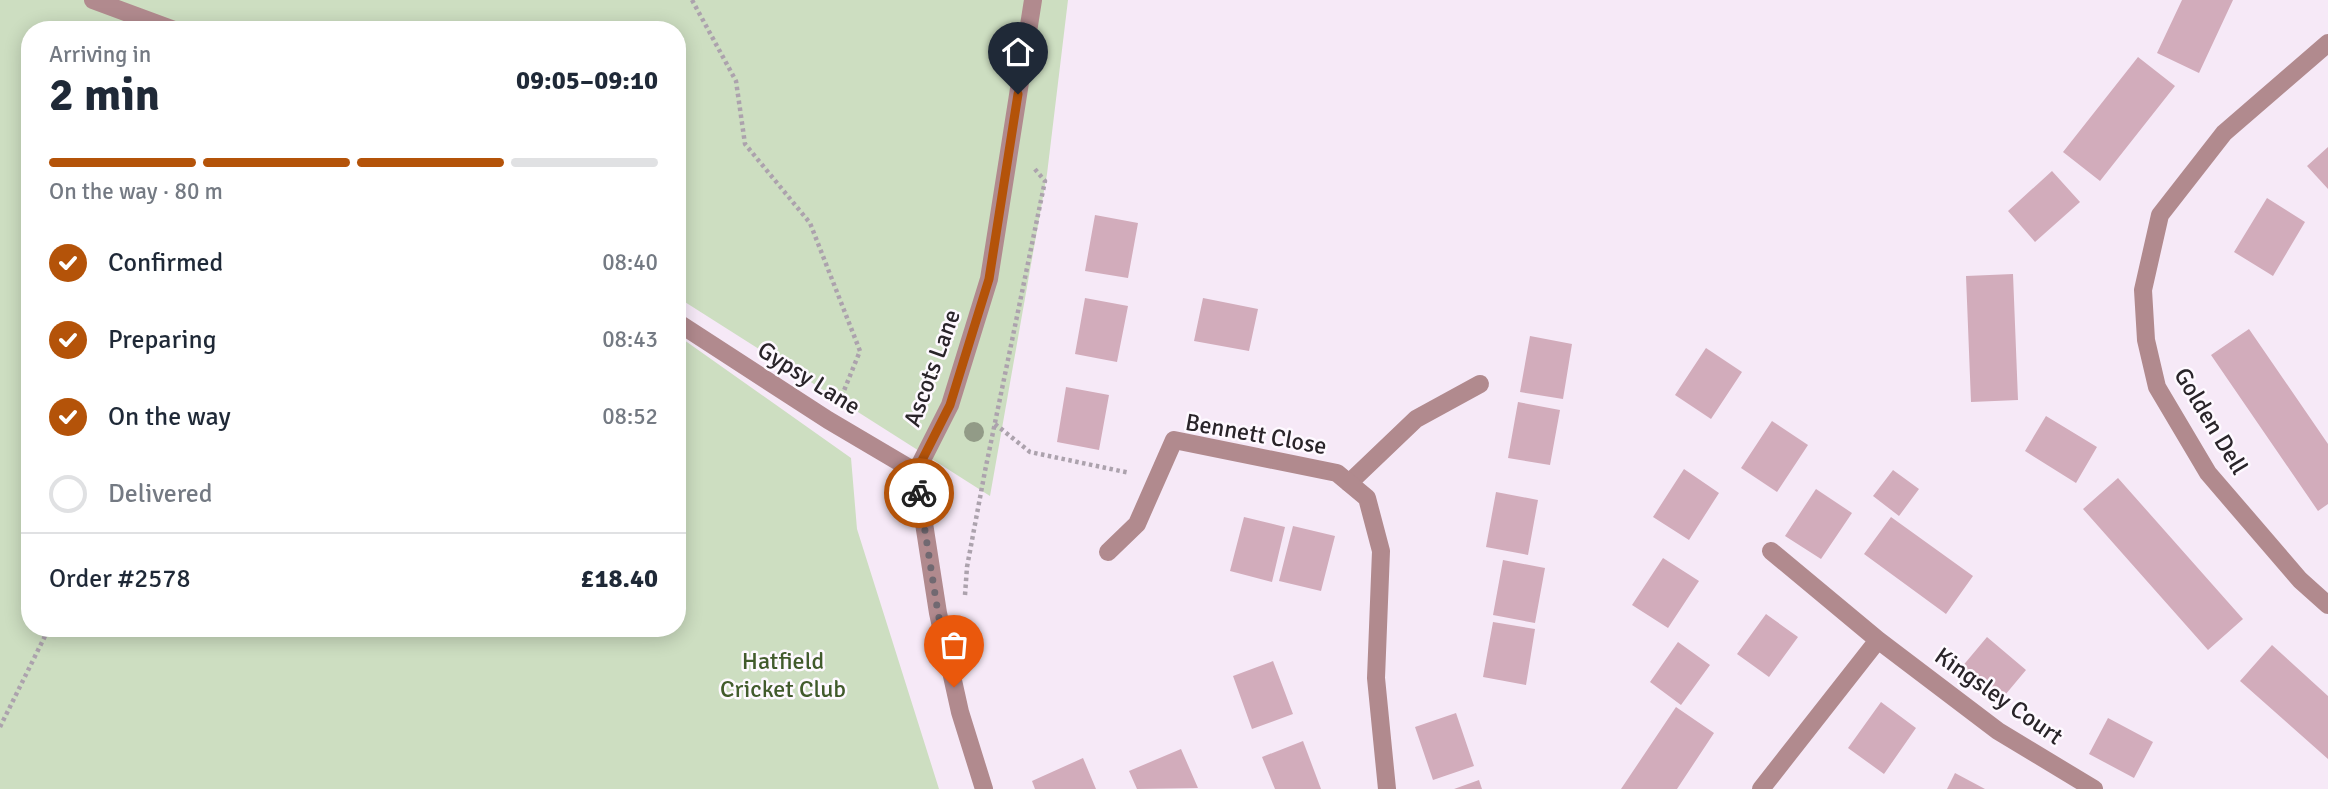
<!DOCTYPE html>
<html lang="en">
<head>
<meta charset="utf-8">
<style>
  :root { --surface:#fff; --page:#f6f6f7; --text:#1f2937; --muted:#747a83; --line:#e0e1e3; --accent:#b45309 }
  body { margin:0; font-family:Signika,sans-serif; background:var(--page); color:var(--text); height:100vh; display:flex; flex-direction:column; font-size:26px; white-space:nowrap }
  * { box-sizing:border-box; margin:0 }
  p { font-size:23px; color:var(--muted) }
  .icon { flex:none; width:38px; height:38px; fill:none; stroke:currentColor; stroke-width:2; stroke-linecap:round; stroke-linejoin:round }
  .map { position:relative; flex:1; overflow:hidden }
  .panel { position:absolute; left:21px; top:21px; width:665px; height:616px; display:flex; flex-direction:column; background:var(--surface); border-radius:28px; box-shadow:0 4px 18px #0003 }
  .panel>* { flex:none }
  .pin { position:absolute; display:grid; place-items:center; width:60px; height:60px; color:#fff; margin:-72px -30px; border-radius:50% 50% 50% 0; rotate:-45deg; box-shadow:0 0 7px #0007 }
  .pin .icon { rotate:45deg }
  .courier { position:absolute; display:grid; place-items:center; width:70px; height:70px; margin:-35px; border:5px solid #b45309; border-radius:50%; background:#fff; color:#222; box-shadow:0 2px 9px #0007 }
  .headline em { font-style:normal; font-weight:700 }
  .headline div { display:flex; flex-direction:column-reverse }
  .headline { display:flex; align-items:center; justify-content:space-between; height:119px; padding:0 28px }
  h1 { font-size:46px; font-weight:700; line-height:52px }
  .bar { display:grid; grid-template-columns:repeat(4,1fr); gap:10px 7px; align-content:center; height:84px; padding:0 28px }
  .bar i { height:9px; border-radius:5px; background:var(--line) }
  .bar .current { background:var(--accent) }
  .bar p { grid-column:span 4 }
  .line { display:flex; align-items:center; gap:18px; padding:0 28px; border-top:2px solid var(--line) }
  .line div { flex:1 }
  ol { padding:0 28px; list-style:none }
  li { display:flex; align-items:center; gap:21px; height:77px }
  li p { margin-inline-start:auto }
  li .icon { padding:7px; border-radius:50%; background:var(--accent); color:#fff; stroke-width:4 }
  li:last-child { color:var(--muted) }
  li i { width:38px; height:38px; border:4px solid var(--line); border-radius:50% }
  .map>svg:first-child { display:block }
  .green { fill:#cddec1 }
  .building { fill:#d2acbb }
  .lines { fill:none; stroke-linecap:round; stroke-linejoin:round }
  .path { stroke:#aca2ad; stroke-width:4.5; stroke-dasharray:3.5 3.5; stroke-linecap:butt }
  .lane { stroke:#b18a8e; stroke-width:18 }
  .street { stroke:#b18a8e; stroke-width:18 }
  .tree { fill:#929b87 }
  .done { stroke:#716971; stroke-width:7; stroke-dasharray:0 12.6 }
  .route { stroke:#b45309; stroke-width:9 }
  .labels { text-anchor:middle; dominant-baseline:central; stroke-width:5; stroke-linejoin:round; paint-order:stroke }
  .street-label { font-size:24px; fill:#292429; stroke:#fef9ff }
  .park-label { font-size:24px; fill:#415b2b; stroke:#fef9ff }
</style>
</head>
<body>
<div class="map">
<svg width="2328" height="789" viewBox="0 0 2328 789">
  <rect width="100%" height="100%" fill="#f6e9f7"/>
  <path class="green" d="M0 0H1068L1047 174 990 496 677 297V30H30V628H677V335L851 458 857 529 939 789H0Z"/>
  <path class="building" d="M2182 0H2233L2199 73 2157 53Z
    M2138 57 2175 86 2100 181 2063 152Z
    M2328 147V189L2307 166Z
    M2052 171 2080 202 2035 242 2008 211Z
    M2267 198 2305 222 2273 276 2234 252Z
    M1095 215 1138 223 1128 278 1085 271Z
    M2013 274 2018 400 1971 402 1966 276Z
    M1085 298 1128 306 1117 362 1075 354Z
    M1203 298 1258 309 1249 351 1194 341Z
    M2249 329 2328 444V504L2318 511 2211 355Z
    M1530 336 1572 344 1563 399 1520 392Z
    M1706 348 1742 372 1711 419 1675 395Z
    M1066 387 1109 395 1099 450 1057 442Z
    M1518 402 1560 410 1550 465 1508 458Z
    M2046 416 2097 447 2076 483 2025 451Z
    M1772 421 1808 445 1777 492 1741 468Z
    M1684 469 1719 493 1689 540 1653 517Z
    M1893 470 1919 489 1899 516 1873 496Z
    M2118 478 2243 619 2208 650 2083 509Z
    M1816 489 1852 513 1821 559 1785 536Z
    M1496 492 1538 500 1528 555 1486 547Z
    M1244 517 1285 527 1272 582 1230 571Z
    M1891 517 1973 576 1946 614 1864 554Z
    M1293 526 1335 536 1321 591 1279 581Z
    M1663 558 1699 581 1668 628 1632 605Z
    M1503 560 1545 568 1535 623 1493 615Z
    M1766 614 1798 637 1769 677 1737 654Z
    M1493 622 1535 629 1526 685 1483 677Z
    M1987 637 2026 670 2000 701 1961 668Z
    M1678 642 1710 665 1681 705 1650 682Z
    M2272 645 2328 696V759L2240 681Z
    M1273 661 1293 714 1252 729 1233 676Z
    M1881 702 1916 728 1884 774 1848 748Z
    M1676 707 1714 733 1677 789H1621Z
    M1456 713 1474 766 1433 780 1415 727Z
    M2108 718 2153 742 2134 778 2089 754Z
    M1303 741 1321 789H1275L1262 757Z
    M1181 749 1198 788 1137 789 1129 771Z
    M1083 758 1096 789H1035L1032 781Z
    M1955 773 1985 789H1947Z
    M1479 780 1482 789H1454Z"/>
  <g class="lines">
    <path class="path" d="M692 0 736 81 745 144 810 223 860 351 841 398
      M995 424 1030 452 1130 473
      M965 595 967 567 985 471 1045 181 1034 168
      M0 727 49 628"/>
    <path class="lane" d="M1349 483 1416 419 1480 384"/>
    <path class="street" d="M93 0 174 30
      M2328 43 2224 133 2160 215 2143 290 2146 340 2157 387 2208 473 2300 580 2328 605
      M677 322 828 420 916 472
      M1771 551 1878 640 1998 731 2094 789
      M1108 552 1137 524 1174 440 1337 473 1367 498 1381 551 1376 678 1387 789
      M984 789 960 712 938 613 916 472 950 405 989 279 1033 0
      M1761 789 1878 640"/>
  </g>
  <circle class="tree" cx="974" cy="432" r="10"/>
  <g class="lines">
    <path class="done" d="M919 493 938 613 954 687"/>
    <path class="route" d="M919 493 916 472 950 405 989 279 1018 94"/>
  </g>
  <g class="labels">
    <g class="street-label">
      <text transform="translate(932 368) rotate(-70)">Ascots Lane</text>
      <text transform="translate(809 378) rotate(32)">Gypsy Lane</text>
      <text transform="translate(2211 421) rotate(59)">Golden Dell</text>
      <text transform="translate(1256 434) rotate(10)">Bennett Close</text>
      <text transform="translate(1999 696) rotate(35)">Kingsley Court</text>
    </g>
    <g class="park-label">
      <text x="783" y="661">Hatfield<tspan x="783" dy="28">Cricket Club</tspan></text>
    </g>
  </g>
</svg>
<div class="pin" style="left:954px;top:687px;background:#ea580c"><svg class="icon" aria-label="bag" viewBox="0 0 24 24"><path d="M5 8h14l-1 12H6zM9 8a3 3 0 0 1 6 0"/></svg></div>
<div class="pin" style="left:1018px;top:94px;background:#1f2937"><svg class="icon" aria-label="home" viewBox="0 0 24 24"><path d="M3 11l9-7 9 7M6 9v11h12V9"/></svg></div>
<div class="courier" style="left:919px;top:493px"><svg class="icon" aria-label="bike" viewBox="0 0 24 24"><circle cx="6" cy="16" r="4"/><circle cx="18" cy="16" r="4"/><path d="M6 16l4-8h5l3 8M10 8l3 8H6M13 5h3"/></svg></div>
<section class="panel">
<div class="headline"><div><h1>2 min</h1><p>Arriving in</p></div><em>09:05–09:10</em></div>
<div class="bar"><i class="current"></i><i class="current"></i><i class="current"></i><i></i><p>On the way · 80 m</p></div>
<ol>
<li><svg class="icon" aria-label="check" viewBox="0 0 24 24"><path d="M5 12l5 5 9-10"/></svg>Confirmed<p>08:40</p></li>
<li><svg class="icon" aria-label="check" viewBox="0 0 24 24"><path d="M5 12l5 5 9-10"/></svg>Preparing<p>08:43</p></li>
<li><svg class="icon" aria-label="check" viewBox="0 0 24 24"><path d="M5 12l5 5 9-10"/></svg>On the way<p>08:52</p></li>
<li><i></i>Delivered</li>
</ol>
<div class="line" style="height:91px"><div>Order #2578</div><b>£18.40</b></div>
</section>
</div>
</body>
</html>
